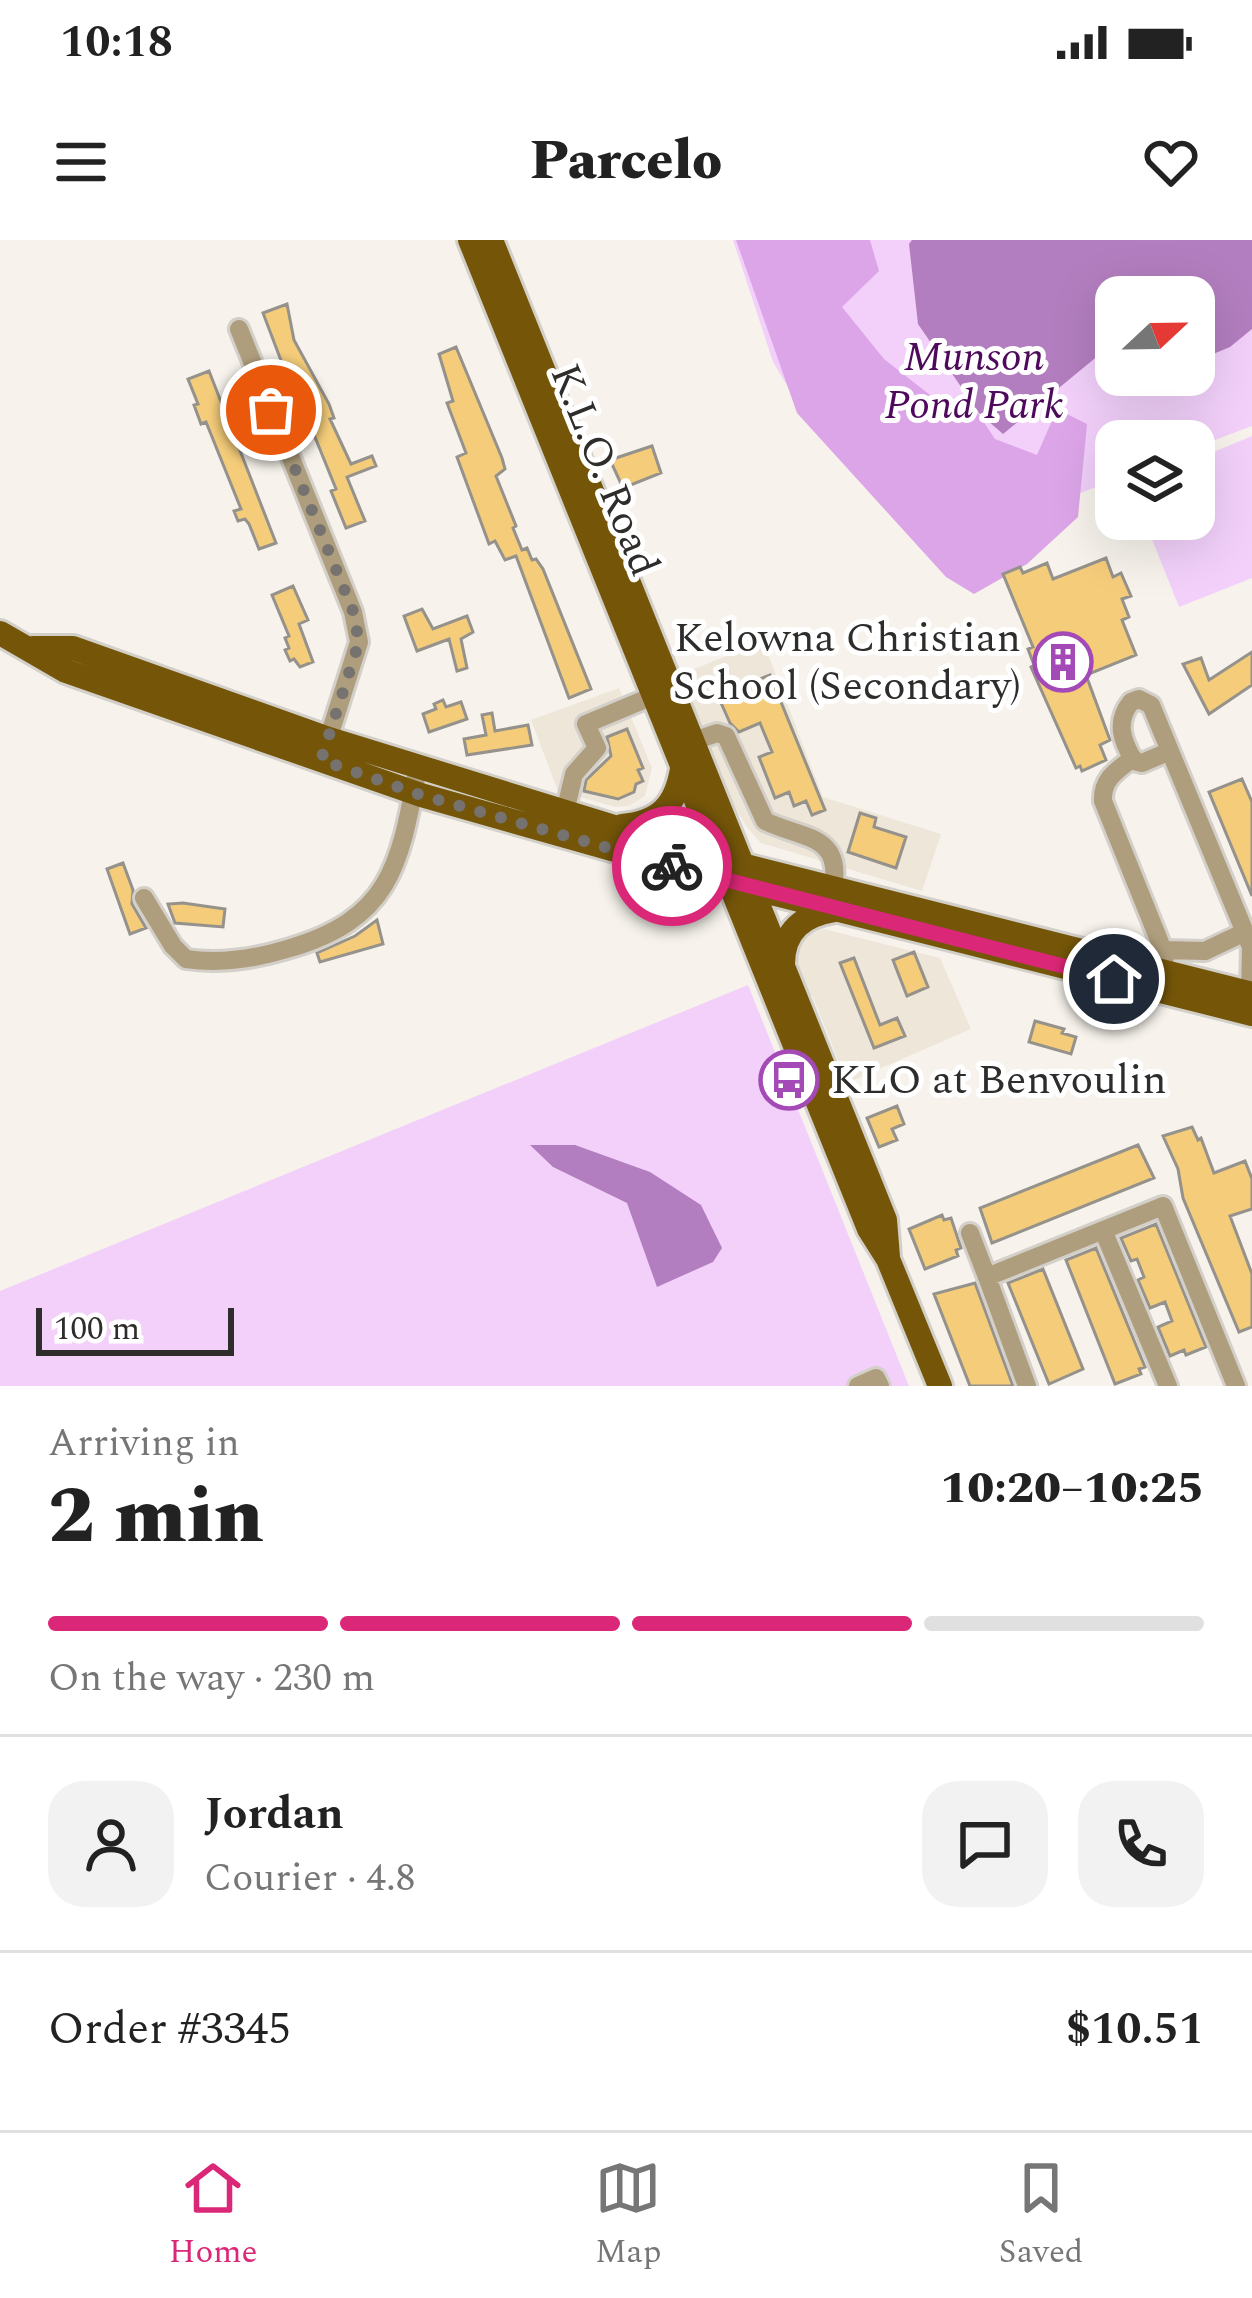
<!DOCTYPE html>
<html lang="en">
<head>
<meta charset="utf-8">
<style>
  :root { --surface:#fff; --page:#f2f2f2; --text:#222; --muted:#767676; --line:#e0e0e0; --accent:#db2777 }
  body { margin:0; font-family:Spectral,serif; background:var(--page); color:var(--text); height:100vh; display:flex; flex-direction:column; font-size:45px; white-space:nowrap }
  * { box-sizing:border-box; margin:0 }
  p { font-size:39px; color:var(--muted) }
  .icon { flex:none; width:66px; height:66px; fill:none; stroke:currentColor; stroke-width:2; stroke-linecap:round; stroke-linejoin:round }
  .map { position:relative; height:1146px; overflow:hidden }
  .panel { display:flex; flex-direction:column; background:var(--surface); flex:1 }
  .panel>* { flex:none }
  .needle { width:78px; rotate:68deg }
  .tools { position:absolute; left:1095px; top:36px; display:grid; gap:24px }
  .tools a { display:grid; place-items:center; width:120px; height:120px; border-radius:24px; background:var(--surface); box-shadow:0 12px 48px #0002; font-size:60px }
  .scale { position:absolute; left:36px; bottom:30px; width:198px; box-sizing:border-box; padding-left:12px; border:6px solid #2f2d2b; border-top:0; font-size:33px; line-height:42px; white-space:nowrap; color:#2f2d2b; -webkit-text-stroke:9px #fff; paint-order:stroke }
  .pin { position:absolute; display:grid; place-items:center; width:102px; height:102px; color:#fff; margin:-51px; border:6px solid #fff; border-radius:50%; box-shadow:0 3px 12px #0007 }
  .courier { position:absolute; display:grid; place-items:center; width:120px; height:120px; margin:-60px; border:9px solid #db2777; border-radius:50%; background:#fff; color:#222; box-shadow:0 3px 15px #0007 }
  .summary em { font-style:normal; font-weight:800 }
  .summary div { display:flex; flex-direction:column-reverse }
  .summary { display:flex; align-items:center; justify-content:space-between; height:204px; padding:0 48px }
  h1 { font-size:78px; font-weight:800; line-height:90px }
  .bar { display:grid; grid-template-columns:repeat(4,1fr); gap:18px 12px; align-content:center; height:144px; padding:0 48px }
  .bar i { height:15px; border-radius:9px; background:var(--line) }
  .bar .on { background:var(--accent) }
  .bar p { grid-column:span 4 }
  .line { display:flex; align-items:center; gap:30px; padding:0 48px; border-top:3px solid var(--line) }
  .line div { flex:1 }
  .round { display:grid; place-items:center; flex:none; width:126px; height:126px; border-radius:36px; background:var(--page) }
  .status { display:flex; justify-content:space-between; align-items:center; height:84px; padding:0 60px; background:var(--surface); direction:ltr }
  .status svg { height:33px; fill:currentColor }
  header { display:flex; justify-content:space-between; align-items:center; height:156px; padding:0 48px; background:var(--surface); font-size:54px; font-weight:800 }
  .dock { display:flex; justify-content:space-around; align-items:center; height:168px; border-top:3px solid var(--line); background:var(--surface); font-size:33px; color:var(--muted) }
  .dock a { display:grid; justify-items:center; gap:6px }
  .dock .on { color:var(--accent) }
  .map>svg:first-child { display:block }
  .built { fill:#ede6d9 }
  .green { fill:#f2d0fa; fill-rule:evenodd }
  .forest { fill:#dca5e8 }
  .water { fill:#b37ebf }
  .building { fill:#f4cc7a; stroke:#95928c; stroke-width:3 }
  .lines { fill:none; stroke-linecap:round; stroke-linejoin:round }
  .minor-casing { stroke:#d3cfc9; stroke-width:24 }
  .major-casing { stroke:#d3cfc9; stroke-width:30 }
  .minor { stroke:#af9e7d; stroke-width:18 }
  .major { stroke:#755609; stroke-width:24 }
  .done { stroke:#75726f; stroke-width:12; stroke-dasharray:0 21.6 }
  .route { stroke:#db2777; stroke-width:15 }
  .labels { text-anchor:middle; dominant-baseline:central; stroke-width:10; stroke-linejoin:round; paint-order:stroke }
  .park-label { font-size:42px; font-style:italic; fill:#4e085c; stroke:#fff }
  .street-label { font-size:42px; fill:#2f2d2b; stroke:#fff }
  .poi-label { font-size:42px; fill:#2f2d2b; stroke:#fff; text-anchor:end }
</style>
</head>
<body>
<div class="status"><b>10:18</b><svg viewBox="0 0 49 12"><path d="M0 12V9h3v3zM5 12V6h3v6zM10 12V3h3v9zM15 12V0h3v12zM26 1h20v11H26zM47 4h2v5h-2z"/></svg></div>
<header><svg class="icon" aria-label="menu" viewBox="0 0 24 24"><path d="M4 6h16M4 12h16M4 18h16"/></svg>Parcelo<svg class="icon" aria-label="heart" viewBox="0 0 24 24"><path d="M12 20l-8-8c-3-5 5-10 8-4 3-6 11-1 8 4z"/></svg></header>
<div class="map">
<svg width="1252" height="1146" viewBox="0 0 1252 1146">
  <rect width="100%" height="100%" fill="#f7f3ec"/>
  <path class="built" d="M763 401 823 557 941 594 922 651 761 603 747 587 727 555 680 435Z
    M619 448 652 528 645 556 629 566 616 567 558 551 531 480Z
    M824 689 940 718 971 789 847 843 813 757 799 742 794 724 804 697Z"/>
  <path class="green" d="M733 0H1252V186L1194 208V201H1116V239L970 297 803 172 773 122ZM1116 57H1194V135H1116Z
    M1252 196V338L1179 367 1144 279H1194V220Z
    M748 745 909 1146H0V1051Z"/>
  <path class="forest" d="M736 0H870L879 31 842 67 884 119 962 180 977 172 995 199 1037 215 1057 169 1087 184 1078 277 1027 324 974 354 946 337 797 173Z"/>
  <path class="water" d="M912 0H1252V89L1230 107 1194 122V57H1116V108L1105 110 1003 194 979 173 918 84 909 4Z
    M530 905H575L650 932 701 965 722 1008 713 1022 657 1047 627 963 553 927Z"/>
  <path class="building" d="M287 64 294 100 329 164 334 178 330 179 351 224 372 216 376 226 347 237 365 281 346 288 331 251 336 249 306 175 302 176 263 73Z
    M456 107 502 218 505 229 496 236 516 286 513 288 522 310 527 308 532 320 536 319 543 329 591 449 569 458 516 316 505 320 495 301 489 304 457 217 466 213 447 163 453 161 439 114Z
    M209 131 276 303 259 309 249 284 245 279 238 281 234 271 241 269 206 182 201 184 194 165 198 164 188 139Z
    M652 206 661 233 623 248 610 220Z
    M1106 318 1113 337 1121 333 1131 356 1122 359 1129 377 1122 380 1136 415 1086 435 1110 500 1100 505 1106 520 1082 531 1080 526 1076 528 1031 427 1034 425 1028 409 1033 407 1003 334 1020 327 1023 333 1047 323 1053 339Z
    M293 346 308 380 299 384 313 422 300 427 294 419 290 421 285 410 289 408 285 398 289 396 272 355Z
    M422 369 433 389 467 376 473 392 461 399 467 428 457 431 449 399 417 411 404 376Z
    M1252 412V445L1209 474 1183 424 1201 418 1209 440Z
    M770 435 825 570 812 575 806 561 794 566 789 552 775 558 759 517 772 512 760 483 739 492 730 483 718 456Z
    M443 460 446 467 461 462 467 479 429 492 423 474 436 469 434 464Z
    M492 473 495 491 528 485 532 505 467 515 464 499 486 495 482 475Z
    M627 489 643 528 638 530 643 541 636 544 634 552 618 559 584 551 586 540 611 516 607 497Z
    M1242 539 1252 562V656L1209 552Z
    M860 573 876 578 874 587 906 597 896 628 848 612Z
    M123 623 133 650 132 664 146 688 130 694 107 629Z
    M183 663 225 669 223 687 175 683 168 664Z
    M377 680 383 704 320 722 317 713 355 696Z
    M914 712 928 747 907 756 893 720Z
    M854 718 880 785 897 778 905 796 874 808 840 723Z
    M1035 781 1064 789 1062 793 1076 797 1071 814 1029 802Z
    M897 866 904 884 892 889 897 900 879 907 867 878Z
    M1192 887 1198 900 1201 898 1214 933 1245 921 1252 939V969L1230 976 1252 1034V1087L1239 1092 1183 958 1178 929 1163 896Z
    M1138 905 1154 938 992 1003 980 968Z
    M942 975 944 980 951 978 961 1008 956 1010 958 1016 925 1029 909 989Z
    M1156 984 1206 1107 1186 1115 1184 1110 1170 1116 1158 1087 1172 1081 1165 1062 1150 1068 1138 1040 1144 1037 1137 1019 1131 1021 1121 998Z
    M1096 1008 1145 1127 1139 1129 1141 1134 1115 1144 1066 1020Z
    M1043 1029 1083 1129 1049 1144 1008 1043Z
    M975 1043 1013 1146H970L934 1054Z"/>
  <g class="lines">
    <g class="minor-casing">
      <path id="minor" d="M239 89 353 372 359 402 326 506
        M691 502 717 493 726 496 765 581C802 599 843 594 833 648
        M1170 511 1142 523 1134 521C1122 501 1115 482 1131 462L1139 459 1151 465 1251 707 1250 753
        M1133 518C1116 531 1102 539 1103 561L1163 710 1165 717 1161 731
        M565 572 574 534 597 508 586 484 653 456
        M144 658 173 706 186 719C220 724 254 719 287 709 392 679 400 624 418 527
        M1163 710 1205 711 1245 692
        M1103 990 1168 1146
        M970 993 987 1037
        M858 1146 876 1138 880 1146
        M1027 1146 987 1037 1163 966 1236 1146"/>
    </g>
    <g class="major-casing">
      <path id="major" d="M470 0 869 989 888 1019 940 1146
        M491 0 885 980 888 1017
        M0 393 66 431 421 555 728 642 1252 774
        M33 408H73L329 499 718 619 1252 754
        M622 586C660 583 676 565 682 529
        M783 724C783 690 804 675 835 670"/>
    </g>
    <use href="#minor" class="minor"/>
    <use href="#major" class="major"/>
  </g>
  <g class="lines">
    <path class="done" d="M271 170 353 371 359 402 321 520 421 555 672 626"/>
    <path class="route" d="M672 626 1114 739"/>
  </g>
  <defs>
    <g id="building-ring" transform="scale(3)"><circle r="9.5" fill="#fff" stroke="#a34ab7" stroke-width="1.5"/><path d="M-4-6H4V6H1V3H-1V6H-4ZM-2.5-4.3h1.7v1.8h-1.7ZM.8-4.3h1.7v1.8H.8ZM-2.5-1h1.7V.8h-1.7ZM.8-1h1.7V.8H.8Z" fill="#a34ab7"/></g>
    <g id="bus-ring" transform="scale(3)"><circle r="9.5" fill="#fff" stroke="#a34ab7" stroke-width="1.5"/><path d="M-5-6H5V4H4V6H2V4H-2V6H-4V4H-5ZM-3.5-4V0h7V-4ZM-3.5 1.2v1.5H-2V1.2ZM2 1.2v1.5H3.5V1.2Z" fill="#a34ab7"/></g>
  </defs>
  <g fill-rule="evenodd">
    <use href="#building-ring" x="1063" y="422"/>
    <use href="#bus-ring" x="789" y="840"/>
  </g>
  <g class="labels">
    <g class="park-label">
      <text x="974" y="117">Munson<tspan x="974" dy="48">Pond Park</tspan></text>
    </g>
    <g class="street-label">
      <text transform="translate(604 230) rotate(68)">K.L.O. Road</text>
    </g>
    <g class="poi-label">
      <text x="1021" y="398">Kelowna Christian<tspan x="1021" dy="48">School (Secondary)</tspan></text>
      <text x="831" y="840" text-anchor="start">KLO at Benvoulin</text>
    </g>
  </g>
</svg>
<div class="tools">
<a><svg class="needle" viewBox="-14 -14 28 28"><path d="M0-13l5 13h-10z" fill="#e53935"/><path d="M0 13l5-13h-10z" fill="#767676"/></svg></a>
<a><svg class="icon" aria-label="layers" viewBox="0 0 24 24"><path d="M12 4l9 5-9 5-9-5zM3 14l9 5 9-5"/></svg></a>
</div>
<div class="scale">100 m</div>
<div class="pin" style="left:271px;top:170px;background:#ea580c"><svg class="icon" aria-label="bag" viewBox="0 0 24 24"><path d="M5 8h14l-1 12H6zM9 8a3 3 0 0 1 6 0"/></svg></div>
<div class="pin" style="left:1114px;top:739px;background:#1f2937"><svg class="icon" aria-label="home" viewBox="0 0 24 24"><path d="M3 11l9-7 9 7M6 9v11h12V9"/></svg></div>
<div class="courier" style="left:672px;top:626px"><svg class="icon" aria-label="bike" viewBox="0 0 24 24"><circle cx="6" cy="16" r="4"/><circle cx="18" cy="16" r="4"/><path d="M6 16l4-8h5l3 8M10 8l3 8H6M13 5h3"/></svg></div>
</div>
<section class="panel">
<div class="summary"><div><h1>2 min</h1><p>Arriving in</p></div><em>10:20–10:25</em></div>
<div class="bar"><i class="on"></i><i class="on"></i><i class="on"></i><i></i><p>On the way · 230 m</p></div>
<div class="line" style="height:216px"><a class="round"><svg class="icon" aria-label="person" viewBox="0 0 24 24"><circle cx="12" cy="8" r="4"/><path d="M4 21q1-7 8-7t8 7"/></svg></a><div><b>Jordan</b><p>Courier · 4.8</p></div><a class="round"><svg class="icon" aria-label="chat" viewBox="0 0 24 24"><path d="M4 5h16v11H9l-5 4z"/></svg></a><a class="round"><svg class="icon" aria-label="phone" viewBox="0 0 24 24"><path d="M5 4h4l2 5-3 2q2 4 5 5l2-3 5 2v4C11 20 4 13 5 4z"/></svg></a></div>
<div class="line" style="height:156px"><div>Order #3345</div><b>$10.51</b></div>
</section>
<nav class="dock">
<a class="on"><svg class="icon" aria-label="home" viewBox="0 0 24 24"><path d="M3 11l9-7 9 7M6 9v11h12V9"/></svg>Home</a>
<a><svg class="icon" aria-label="map" viewBox="0 0 24 24"><path d="M3 6l6-2 6 2 6-2v14l-6 2-6-2-6 2zM9 4v14M15 6v14"/></svg>Map</a>
<a><svg class="icon" aria-label="saved" viewBox="0 0 24 24"><path d="M7 4h10v16l-5-4-5 4z"/></svg>Saved</a>
</nav>
</body>
</html>
